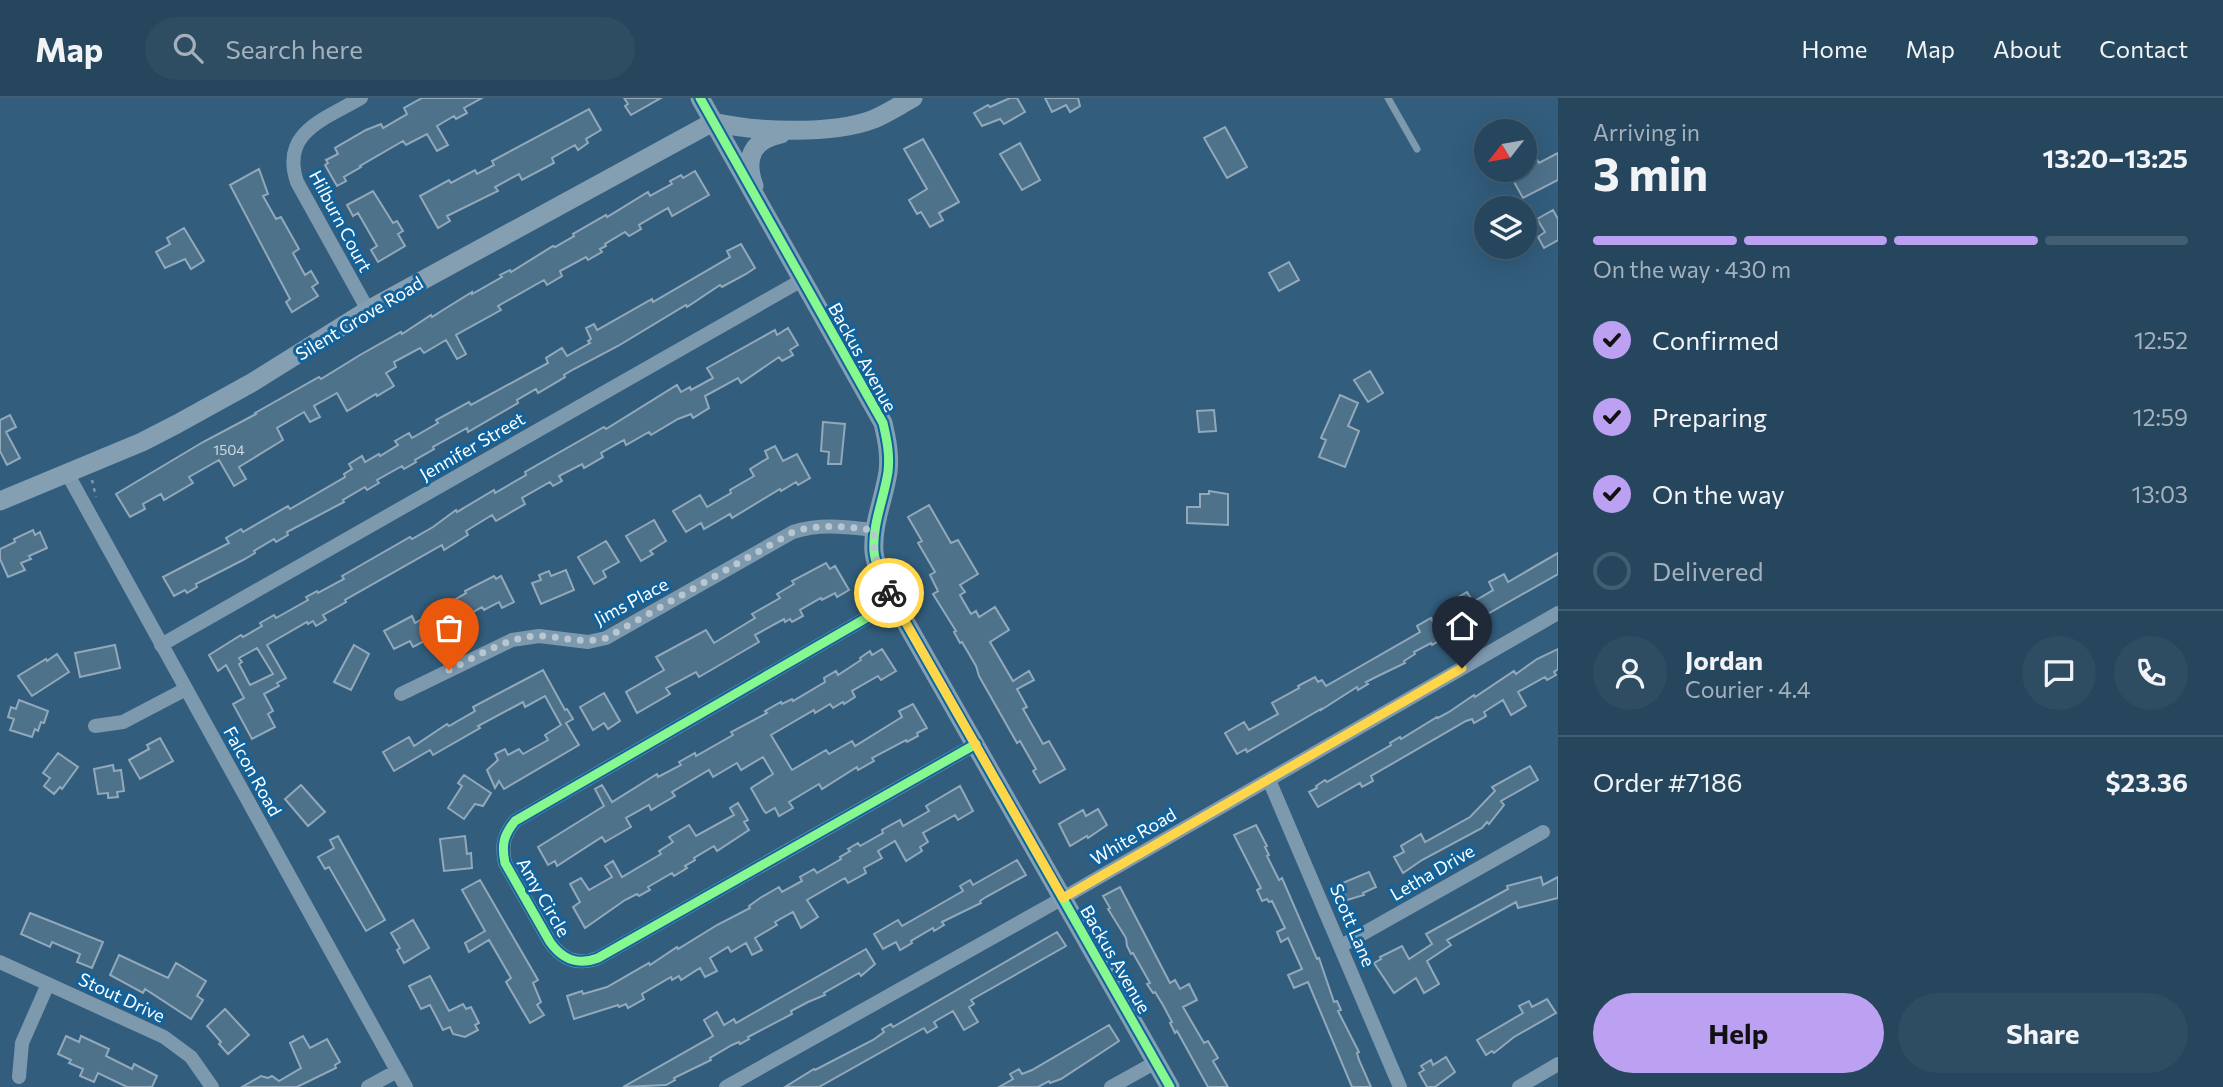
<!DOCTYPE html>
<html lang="en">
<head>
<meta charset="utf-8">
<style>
  :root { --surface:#26465d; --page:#2e4d63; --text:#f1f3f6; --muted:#a4b1bc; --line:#425e72; --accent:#bca0f2 }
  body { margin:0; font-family:Commissioner,sans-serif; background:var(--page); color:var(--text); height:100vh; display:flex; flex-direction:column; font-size:26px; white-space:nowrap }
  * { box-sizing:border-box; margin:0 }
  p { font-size:23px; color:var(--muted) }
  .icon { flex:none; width:38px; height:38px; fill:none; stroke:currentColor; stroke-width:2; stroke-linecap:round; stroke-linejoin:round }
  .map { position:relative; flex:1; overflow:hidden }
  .details { display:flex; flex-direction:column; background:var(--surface); width:665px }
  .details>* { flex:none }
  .needle { width:46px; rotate:239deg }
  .controls { position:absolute; left:1474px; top:21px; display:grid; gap:14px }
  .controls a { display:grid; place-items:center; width:63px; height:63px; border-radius:50%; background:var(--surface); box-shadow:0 7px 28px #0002,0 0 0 2px var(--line); font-size:35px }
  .pin { position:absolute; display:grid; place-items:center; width:60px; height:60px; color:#fff; margin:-72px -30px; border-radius:50% 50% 50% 0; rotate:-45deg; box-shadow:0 0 7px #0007 }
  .pin .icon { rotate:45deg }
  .courier { position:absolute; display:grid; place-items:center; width:70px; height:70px; margin:-35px; border:5px solid #ffd54a; border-radius:50%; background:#fff; color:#222; box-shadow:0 2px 9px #0007 }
  .overview em { font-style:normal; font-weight:700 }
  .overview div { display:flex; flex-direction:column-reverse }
  .overview { display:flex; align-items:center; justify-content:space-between; height:119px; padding:0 35px }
  h1 { font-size:46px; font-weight:700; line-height:52px }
  .bar { display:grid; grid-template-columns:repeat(4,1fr); gap:10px 7px; align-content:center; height:84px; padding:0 35px }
  .bar i { height:9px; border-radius:5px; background:var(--line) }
  .bar .active { background:var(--accent) }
  .bar p { grid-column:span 4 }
  .line { display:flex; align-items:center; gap:18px; padding:0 35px; border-top:2px solid var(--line) }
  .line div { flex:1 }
  .round { display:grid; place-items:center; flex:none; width:74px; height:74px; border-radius:37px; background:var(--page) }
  ol { padding:0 35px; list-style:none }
  li { display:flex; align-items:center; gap:21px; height:77px }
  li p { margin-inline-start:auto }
  li .icon { padding:7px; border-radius:50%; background:var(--accent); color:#111; stroke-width:4 }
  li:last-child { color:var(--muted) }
  li i { width:38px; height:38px; border:4px solid var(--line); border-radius:50% }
  .action { display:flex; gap:14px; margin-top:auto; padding:14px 35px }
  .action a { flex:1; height:80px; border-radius:42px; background:var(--accent); color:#111; font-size:28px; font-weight:700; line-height:80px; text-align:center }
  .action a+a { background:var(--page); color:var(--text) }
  header { display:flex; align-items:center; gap:42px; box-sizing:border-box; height:98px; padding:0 35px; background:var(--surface); border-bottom:2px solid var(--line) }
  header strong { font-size:33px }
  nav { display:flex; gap:38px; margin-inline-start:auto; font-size:24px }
  .search { width:490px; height:63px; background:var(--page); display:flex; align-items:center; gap:18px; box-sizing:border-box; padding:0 24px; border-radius:38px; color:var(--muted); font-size:26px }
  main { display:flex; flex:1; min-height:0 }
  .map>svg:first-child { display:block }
  .building { fill:#4f728b; stroke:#91a9bb; stroke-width:2; fill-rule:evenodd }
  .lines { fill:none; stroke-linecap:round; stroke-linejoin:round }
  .path { stroke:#7d99ae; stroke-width:2.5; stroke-dasharray:3.5 5; stroke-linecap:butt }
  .lane { stroke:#7d99ae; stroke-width:7 }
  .street { stroke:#7d99ae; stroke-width:14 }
  .secondary { stroke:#849eb2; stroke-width:19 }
  .cycleway-casing { stroke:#12639c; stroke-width:13 }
  .cycleway { stroke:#87f88f; stroke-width:9 }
  .done { stroke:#b7c6d1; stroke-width:7; stroke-dasharray:0 12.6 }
  .route { stroke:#ffd54a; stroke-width:9 }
  .labels { text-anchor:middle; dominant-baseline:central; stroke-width:6; stroke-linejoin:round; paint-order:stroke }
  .number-label { font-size:14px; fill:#d3dce2 }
  .street-label { font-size:18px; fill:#fff; stroke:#12639c }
</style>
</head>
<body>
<header>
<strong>Map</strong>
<div class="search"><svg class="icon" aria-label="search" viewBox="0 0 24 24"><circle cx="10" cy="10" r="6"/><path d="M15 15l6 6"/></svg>Search here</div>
<nav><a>Home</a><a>Map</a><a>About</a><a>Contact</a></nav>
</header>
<main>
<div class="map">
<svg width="1558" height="989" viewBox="0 0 1558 989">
  <rect width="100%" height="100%" fill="#325d7c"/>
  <path class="building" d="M422 0H482L464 10 467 15 456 21 454 18 437 28 448 47 437 53 427 36 406 47 403 43 360 68 361 69 344 79 346 83 337 88 325 67 328 65 326 62 338 56 335 50 366 32 381 26 383 30 407 16 404 10Z
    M624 0H661L631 17 625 8 628 6Z
    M1010 0H1017L1025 14 1004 26 1000 21 982 28 974 15 988 7 990 9Z
    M1045 0H1078L1080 8 1070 14 1066 7 1052 14Z
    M589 11 601 32 586 41 588 45 578 52 575 47 552 60 554 65 522 82 519 76 495 89 498 93 447 118 450 123 438 130 420 98 449 82 451 85 475 72 477 76 494 67 492 63Z
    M1225 29 1247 69 1227 80 1204 40Z
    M923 41 959 104 939 115 943 122 930 129 921 114 917 116 909 102 927 91 904 51Z
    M1020 45 1040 82 1022 92 1000 56Z
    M1558 55V82L1523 100 1509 75 1515 72H1524V67L1536 60 1539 65Z
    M259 71 268 96 263 98 276 121 281 119 299 151 293 155 305 177 311 173 318 185 312 189 318 198 292 214 286 204 290 201 230 87Z
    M695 73 709 97 672 118 668 110 639 127 641 131 629 138 625 134 605 146 606 148 600 151 602 154 588 162 586 159 560 173 562 178 547 187 544 182 498 208 501 212 456 237 466 256 457 261 446 242 424 255 420 250 394 264 396 269 386 275 394 288 377 298 376 296 347 313 337 295 314 308 320 319 310 324 304 314 277 330 283 342 239 369 246 381 234 388 219 362 189 379 193 385 164 402 161 396 143 406 145 411 130 419 116 396 203 344 256 316 255 315 319 279 321 281 360 257 401 234 402 236 431 217 432 219 443 212 472 194V196L502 179 500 177 510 172 511 174 553 148 555 149 574 138 573 136 606 117 607 119 648 94 650 98 672 86 670 83 681 77 683 80Z
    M373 93 393 125 397 123 403 133 398 136 405 148 378 164 371 152 377 148 358 115 353 118 347 107Z
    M1553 112 1558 121V142L1544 150 1538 139 1545 134 1537 121Z
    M184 130 204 163 191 171 185 161 165 170 156 154 170 146 167 140Z
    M741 146 755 170 746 176 722 189 720 187 687 209 686 207 618 248 574 271 564 277 565 279 538 295 536 291 517 302 518 305 468 334 467 330 433 349 434 351 415 362 416 364 404 371 402 368 377 382 379 385 367 392 365 389 343 402 344 404 287 434 288 437 276 444 274 441 254 453 255 455 243 462 196 486 197 489 187 495 185 492 174 498 163 479 229 445 226 440 241 431 243 434 288 408 290 411 345 379 344 376 352 371 349 366 362 358 365 364 379 356 380 358 398 347 395 343 409 335 412 340 438 325 436 322 469 304 471 307 548 265 546 260 562 250 567 258 590 245 588 243 591 241 586 230 594 226 597 232 652 201 653 204 730 159 727 153Z
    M1289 164 1299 182 1279 193 1269 175Z
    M788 230 798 247 790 252 793 257 782 263 779 259 741 285 738 280 705 298 709 310 693 320 691 316 678 321 651 337 649 334 626 347 624 342 601 355 603 359 584 370 582 366 559 378 562 383 553 388 550 384 522 400 525 406 496 423 492 417 466 433 468 437 444 452 442 447 345 502 346 504 323 517 326 522 316 528 313 523 308 526 307 524 267 547 286 580 277 585 279 588 264 596 273 613 268 616 275 629 252 641 233 606 244 600 226 567 218 573 209 557 241 537 243 539 262 528 260 525 274 517 276 520 308 502 306 499 317 493 318 495 344 481 342 478 410 439 412 441 433 429 456 412 457 414 494 392 495 395 526 377 525 374 604 329 606 331 677 287 681 294 690 289 691 292 713 280 707 270 775 232 777 237ZM257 550 273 576 250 587 239 566 242 564 239 560Z
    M1370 273 1383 295 1368 304 1354 282Z
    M1340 297 1358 305 1348 328 1359 333 1345 369 1319 359 1326 342 1321 340Z
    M1214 312 1216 333 1199 334 1197 313Z
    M10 317 16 329 6 334 20 360 7 367 0 353V322Z
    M823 324 845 326 841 366H828L829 354 821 353Z
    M775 348 783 363 797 356 810 380 798 387 796 384 781 393 780 391 732 420 730 416 704 431 701 425 686 434 673 413 700 397 707 409 731 395 730 392 754 378 750 371 768 360 765 353Z
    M1209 393 1228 396V427L1187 425V409H1200V396H1209Z
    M929 407 951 445 958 442 978 476 960 487 965 494 960 497 971 516 976 513 979 519 995 509 1009 532 990 544 1013 583 1029 573 1034 582 1017 591 1027 609 1023 611 1043 646 1049 643 1065 671 1040 685 1033 673 1036 671 1020 643 1017 645 979 578 976 568 962 544 960 545 954 534 956 533 933 496 938 493 930 477 935 474 918 445 922 443 908 419Z
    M654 422 666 443 650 453 653 456 641 463 626 438Z
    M33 432 35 437 40 434 47 450 29 458 31 461 21 465 25 472 8 479 0 461V451L15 444 14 441Z
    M606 443 619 464 603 473 606 479 594 486 578 459Z
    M1558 455V476L1470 526 1455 501 1467 494 1473 504 1493 492 1489 484 1504 476 1508 484Z
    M826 465 830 471 835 468 849 492 837 499 835 495 822 502 821 500 800 512 803 518 792 524 790 521 785 524 784 521 755 537 759 544 699 579 696 574 666 590 670 596 637 615 626 594 664 572 656 559 706 532 714 545 755 520 752 516 780 500 777 496 794 486 792 483Z
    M566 472 574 492 541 506 532 485 541 482 539 477 549 473 551 478Z
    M494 478 496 481 501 478 514 504 502 510 499 504 484 512 482 509 449 528 451 532 437 540 436 537 413 549 410 543 394 551 384 533 412 518 415 525 466 495 465 493Z
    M1431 520 1434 526 1446 520 1454 535 1432 547 1431 545 1414 554 1415 556 1404 563 1405 565 1378 578 1366 584 1368 586 1358 592 1357 589 1321 612V611L1247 654 1246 651 1237 656 1225 635 1244 624 1249 632 1278 616 1272 605 1299 590 1298 588 1315 579 1318 584 1322 582 1326 588 1420 534 1417 528Z
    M115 547 120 570 80 579 75 555Z
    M354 547 369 556 351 592 334 584Z
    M882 551 896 573 881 582 878 578 852 593 855 599 844 606 843 604 833 610 830 606 815 615 814 612 771 637 792 672 826 652 829 656 852 643 855 648 902 619 899 613 913 606 927 630 917 635 918 638 907 644 906 642 872 660 874 663 858 672 857 669 822 691 819 686 789 704 793 710 779 718 775 710 766 715 764 713 751 690 773 676 763 659 741 672 737 665 713 679 709 672 672 694 675 698 651 712 649 707 626 720 631 729 605 744 602 739 557 768 555 763 548 767 538 749 604 708 595 691 602 687 612 704 657 676 658 679 681 667 679 664 695 655 696 658 733 637 731 634 767 615 765 613 781 604 782 606 792 601 793 603 825 584 824 580 836 573 838 577 861 562 860 560 870 553 872 557Z
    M1558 551V571L1554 574 1556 577 1547 582 1545 579 1518 594 1526 608 1511 617 1503 602 1484 614 1486 618 1474 625 1472 621 1466 623 1371 678 1373 683 1362 689 1360 685 1318 709 1309 694 1317 690 1316 688 1325 682 1327 684 1391 647 1390 645 1400 639 1401 641 1437 619 1438 620 1449 614 1474 597 1475 599 1514 573 1516 576 1537 561Z
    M57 556 69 574 32 598 18 578 46 561 47 563Z
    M543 572 565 612 567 611 573 621 566 625 579 647 504 691 499 683 495 690 487 672 498 662 495 656 505 651 508 657 519 651 523 656 548 642 545 637 561 627 545 598 525 609 523 604 478 628 480 630 433 657 430 652 394 673 383 654 409 639 414 648 447 626 449 628 475 613 473 609Z
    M604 595 620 623 608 631 604 625 593 632 580 609Z
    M19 602 48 613 44 625 41 624 38 633 35 631 32 639 10 632 14 621 8 619 11 609 16 611Z
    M160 640 173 663 140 681 129 662 149 651 147 647Z
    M58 655 78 669 62 691 60 689 54 696 44 688 50 680 43 675Z
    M113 667 114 673 121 672 124 693 117 694 118 699 108 700V695L98 696 94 671Z
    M1530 668 1538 682 1501 703 1504 707 1489 726 1487 724 1482 730 1422 762 1403 775 1394 759 1404 754 1401 748 1421 736 1425 744 1470 719 1495 693 1492 689Z
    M464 677 491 695 483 708 475 706 464 721 448 710 462 688 458 685Z
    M301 687 325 714 308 728 285 701Z
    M960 688 973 713 958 722 955 717 923 735 928 744 920 749 922 753 906 763 895 743 878 753 882 760 864 770 866 775 848 785 845 780 807 802 818 819 801 830 793 814 775 824 777 827 755 840 762 852 752 857 746 845 731 854 728 849 710 860 717 873 705 879 700 870 681 882 679 878 672 882 671 879 642 896 644 901 628 910 626 906 619 909 618 907 574 921 567 898 582 893 583 896 607 889 649 865 650 867 677 849 678 851 717 827 750 810 749 808 760 800 779 789 782 794 802 783 800 779 814 771 817 775 841 761 840 759 850 753 848 751 858 745 860 748 883 735 882 732 900 722 903 728 929 713 926 708Z
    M738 705 748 722 744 724 749 732 717 753 714 748 694 760 695 762 685 768 687 770 674 778 672 775 648 789 650 792 639 798 637 796 625 802 585 830 573 809 580 804 570 786 581 780 589 792 612 779 605 768 613 763 622 779 661 756 659 753 673 744 669 739 689 727 696 738 734 717 730 710Z
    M1098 711 1107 727 1088 740 1087 738 1070 748 1059 726 1083 712 1086 718Z
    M1256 727 1267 748 1265 749 1269 757 1267 758 1279 782 1282 780 1317 861 1319 860 1334 904 1337 903 1341 912 1338 913 1359 954 1357 955 1359 962 1371 989H1352L1308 884 1294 890 1288 877 1302 871 1288 840 1281 844 1277 834 1285 830 1272 803 1269 804 1267 801 1262 803 1257 792 1261 790 1234 737Z
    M338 738 385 822 366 833 329 769 325 771 318 759 334 750 330 742Z
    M465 738 467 756 471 755 472 770 444 773 440 741Z
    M1017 762 1026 777 986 799 980 803 981 805 942 824 944 827 934 833 933 830 911 843 912 845 900 852 896 844 883 851 874 836 898 822 902 828 963 793 960 788 970 782 973 787Z
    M1369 774 1376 789 1363 795 1364 797 1347 802 1340 786Z
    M1541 779 1543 787 1558 779V800L1518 810 1516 804 1447 842 1451 847 1427 863 1439 886 1424 895 1416 880 1394 895 1374 865 1381 861 1380 859 1402 848 1409 861 1432 846 1426 836 1508 791 1507 788Z
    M480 782 538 882 533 885 541 904 537 907 544 917 530 925 506 884 511 880 489 842 469 854 465 845 485 833 462 792Z
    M1120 789 1170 885 1175 882 1180 891 1189 886 1197 902 1183 909 1204 945 1208 943 1218 960 1213 963 1228 989H1208L1177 933 1175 935 1170 925 1172 924 1163 907 1155 894 1153 895 1147 886 1150 885 1133 855 1131 856 1127 848 1126 840 1108 811 1110 810 1103 798Z
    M30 815 103 844 92 870 77 864 80 856 52 844 50 849 21 836Z
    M413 822 429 850 404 865 397 852 400 850 391 835Z
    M1057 834 1066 848 971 902 974 906 969 909 978 924 964 932 953 913 934 924 937 929 927 935 924 930 819 989H785L814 971 815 972 873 942 884 934 882 931 891 926 893 929Z
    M866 851 875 866 861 878 859 875 824 895 825 897 808 904 791 913 792 916 748 939 749 941 740 946 739 944 732 947 710 960 711 962 674 980 675 982 666 987 623 989 713 938 704 922 717 914 724 927 734 921 736 925Z
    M119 857 168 880 176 865 206 883 197 898 203 902 191 921 145 891 143 895 110 877Z
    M430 878 449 913 463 906 466 911 471 909 479 925 475 927 478 932 465 939 453 936 450 929 443 932 430 907 421 911 409 888Z
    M1547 901 1556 915 1514 939 1494 955 1492 953 1486 957 1477 942 1523 915 1519 908 1529 903 1532 909Z
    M225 911 249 937 228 956 219 946 221 944 207 928Z
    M1109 927 1119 943 1061 981 1050 985 1049 983 1038 989H999L1013 981 1010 976 1019 971 1022 976 1032 972Z
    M66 938 79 944 81 938 109 951 106 958 132 971 134 966 157 978 152 989H127L98 975 94 984 80 978 83 971 69 965 71 962 58 956Z
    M303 938 310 950 327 941 340 964 335 967 336 970 297 989H242L261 978 268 980 272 978 279 983 301 970 290 945Z
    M1446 959 1455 974 1435 989H1427L1419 975 1424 972 1421 968 1431 962 1433 967Z"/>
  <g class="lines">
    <path class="path" d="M92 382 96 399"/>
    <path class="lane" d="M1388 0 1417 51"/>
    <path class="street" d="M361 0C325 21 280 34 297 84L368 212
      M67 375 406 989
      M894 504 515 723C504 737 501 746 505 765L550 844C562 861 577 868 598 860L976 646
      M161 547 802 182
      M401 596 512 542 539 538 588 544 606 540 793 434C820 425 847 429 874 432
      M95 628 123 624 186 591
      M1269 682 1400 989
      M1341 848 1543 734
      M0 864 164 939 191 959 212 989
      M19 979 22 945 48 886
      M368 989 397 973
      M726 989 1063 800 1558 515
      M1111 989 1156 964
      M1519 989 1558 966"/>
    <path class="secondary" d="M700 0 883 325C887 342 890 357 888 374 884 401 872 426 874 454 876 471 886 489 894 504L1170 989
      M713 24C755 34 833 37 874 21 888 15 900 7 913 0
      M754 88C744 60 752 42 781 36
      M0 403 142 344 177 326 253 284 368 212 713 24"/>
    <g class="cycleway-casing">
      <path id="cycleway" d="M700 0 883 325C887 342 890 357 888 374 884 401 872 426 874 454 876 471 886 489 894 504L1170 989
        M894 504 515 723C504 737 501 746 505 765L550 844C562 861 577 868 598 860L976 646"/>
    </g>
    <use href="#cycleway" class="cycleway"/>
  </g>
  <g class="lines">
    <path class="done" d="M449 572C476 559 505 540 535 538 560 537 581 547 606 540L793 434C820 425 847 429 874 432V456L889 495"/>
    <path class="route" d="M889 495 1063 800 1462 570"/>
  </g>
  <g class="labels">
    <g class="number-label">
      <text x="229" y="351">1504</text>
    </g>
    <g class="street-label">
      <text transform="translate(341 123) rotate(62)">Hilburn Court</text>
      <text transform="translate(359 220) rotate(-31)">Silent Grove Road</text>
      <text transform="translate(863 259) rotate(61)">Backus Avenue</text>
      <text transform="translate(472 348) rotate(-30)">Jennifer Street</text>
      <text transform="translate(631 503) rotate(-28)">Jims Place</text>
      <text transform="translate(253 673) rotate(61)">Falcon Road</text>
      <text transform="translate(1133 738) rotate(-30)">White Road</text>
      <text transform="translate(1432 774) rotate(-30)">Letha Drive</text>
      <text transform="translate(544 799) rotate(60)">Amy Circle</text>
      <text transform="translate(1353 827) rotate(67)">Scott Lane</text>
      <text transform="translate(1116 861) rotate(60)">Backus Avenue</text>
      <text transform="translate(122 899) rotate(25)">Stout Drive</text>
    </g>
  </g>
</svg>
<div class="controls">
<a><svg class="needle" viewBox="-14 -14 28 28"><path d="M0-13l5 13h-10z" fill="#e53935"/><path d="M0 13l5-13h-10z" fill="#a4b1bc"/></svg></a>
<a><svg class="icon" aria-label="layers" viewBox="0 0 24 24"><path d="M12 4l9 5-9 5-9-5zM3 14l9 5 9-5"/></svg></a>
</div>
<div class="pin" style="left:449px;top:572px;background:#ea580c"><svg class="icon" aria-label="bag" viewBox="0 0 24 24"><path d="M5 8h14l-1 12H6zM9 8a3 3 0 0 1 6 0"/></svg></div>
<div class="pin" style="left:1462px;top:570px;background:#1f2937"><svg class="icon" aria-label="home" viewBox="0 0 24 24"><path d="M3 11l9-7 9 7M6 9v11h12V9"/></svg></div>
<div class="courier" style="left:889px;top:495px"><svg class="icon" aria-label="bike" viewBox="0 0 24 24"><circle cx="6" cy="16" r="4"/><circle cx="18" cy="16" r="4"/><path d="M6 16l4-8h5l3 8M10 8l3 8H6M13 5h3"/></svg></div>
</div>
<section class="details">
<div class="overview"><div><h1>3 min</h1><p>Arriving in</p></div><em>13:20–13:25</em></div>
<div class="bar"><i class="active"></i><i class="active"></i><i class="active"></i><i></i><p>On the way · 430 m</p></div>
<ol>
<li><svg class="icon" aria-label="check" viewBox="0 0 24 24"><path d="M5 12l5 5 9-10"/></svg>Confirmed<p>12:52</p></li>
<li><svg class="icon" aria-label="check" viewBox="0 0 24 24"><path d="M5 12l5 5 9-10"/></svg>Preparing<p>12:59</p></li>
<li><svg class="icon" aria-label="check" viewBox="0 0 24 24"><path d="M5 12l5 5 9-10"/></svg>On the way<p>13:03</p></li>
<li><i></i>Delivered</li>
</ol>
<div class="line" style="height:126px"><a class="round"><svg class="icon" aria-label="person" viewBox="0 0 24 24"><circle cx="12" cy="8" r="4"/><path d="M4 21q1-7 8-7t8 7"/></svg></a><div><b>Jordan</b><p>Courier · 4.4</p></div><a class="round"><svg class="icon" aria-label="chat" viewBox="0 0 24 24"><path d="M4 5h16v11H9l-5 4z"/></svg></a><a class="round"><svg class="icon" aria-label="phone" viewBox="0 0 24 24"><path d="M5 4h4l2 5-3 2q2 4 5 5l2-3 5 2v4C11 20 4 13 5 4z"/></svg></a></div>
<div class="line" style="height:91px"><div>Order #7186</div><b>$23.36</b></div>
<div class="action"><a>Help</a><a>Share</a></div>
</section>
</main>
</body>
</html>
